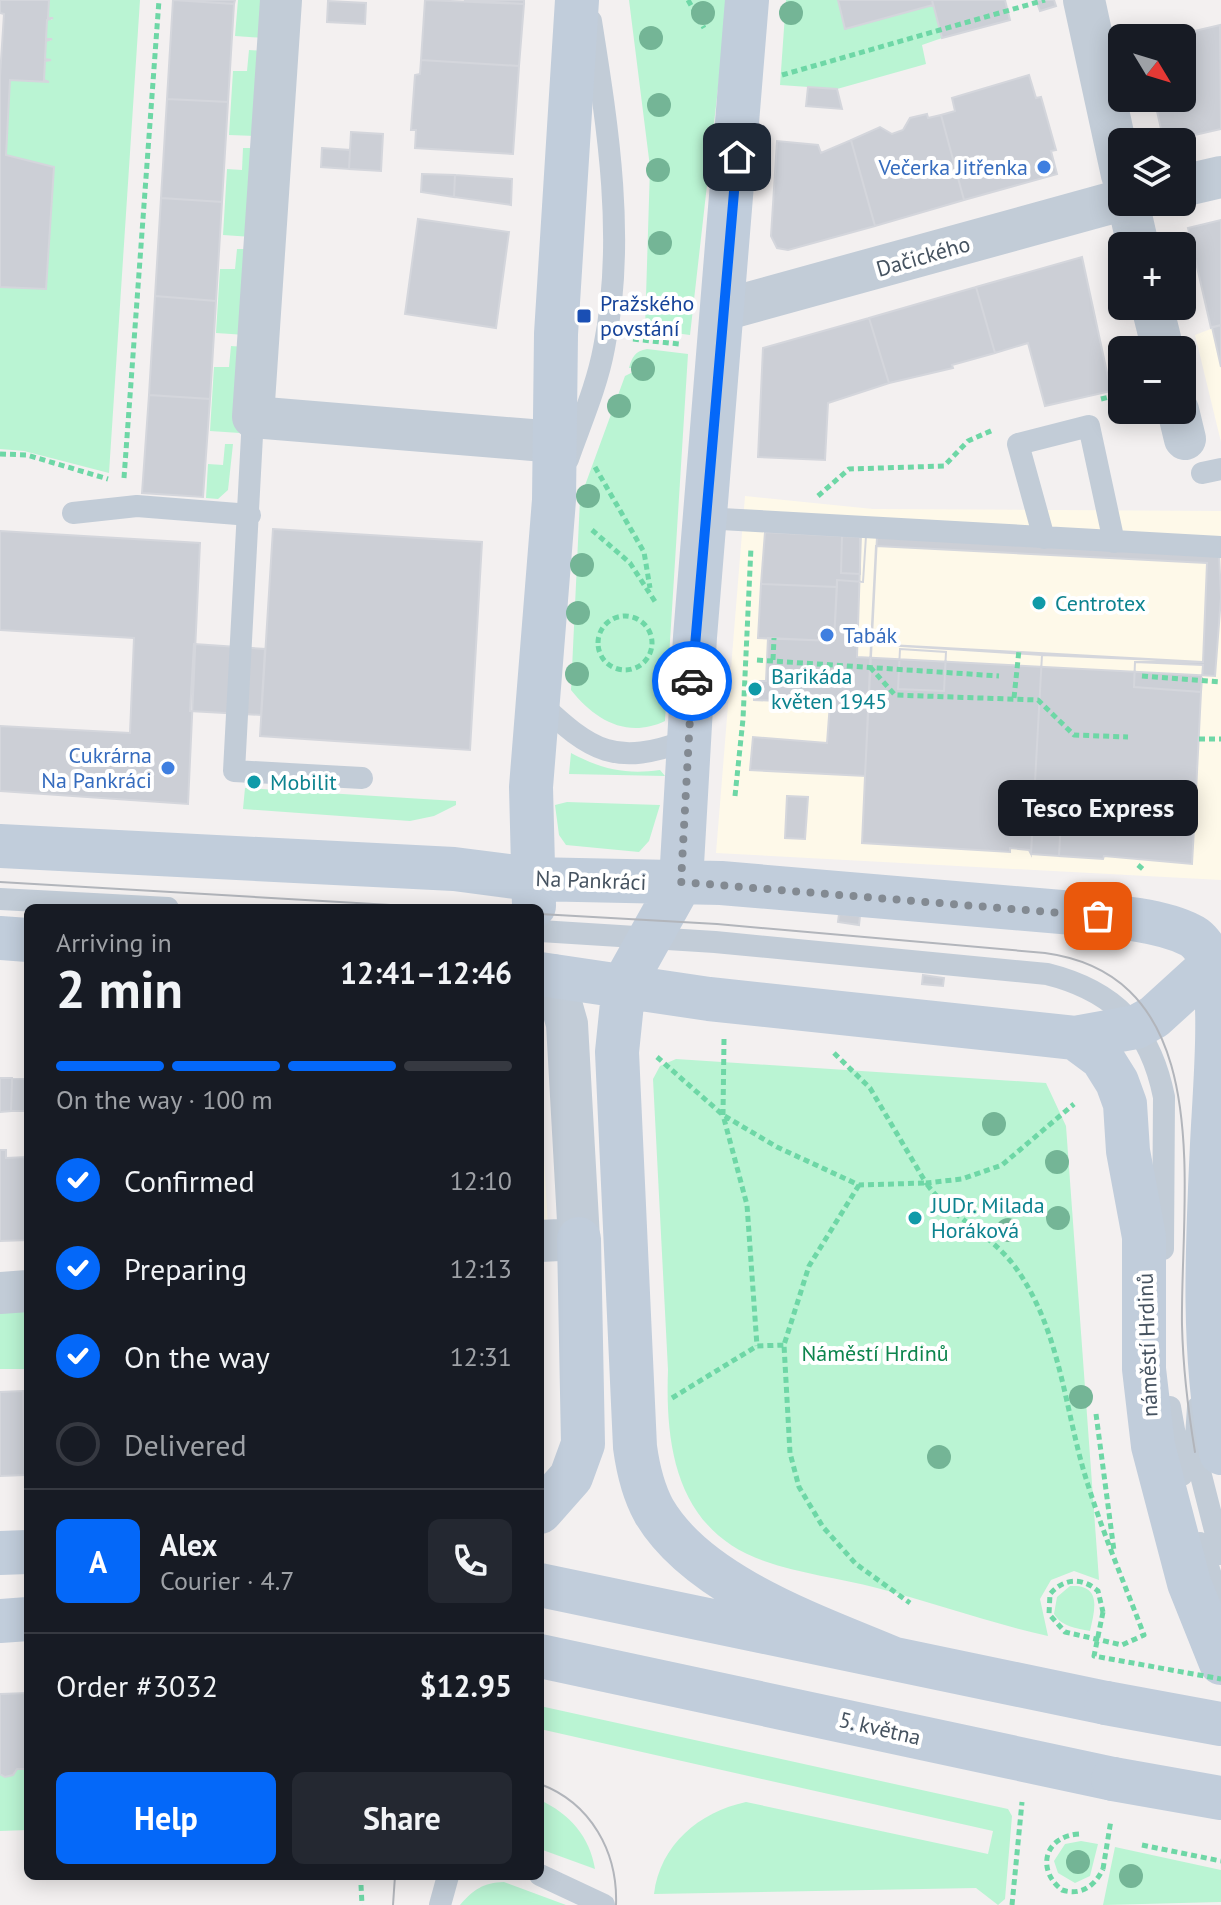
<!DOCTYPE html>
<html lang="en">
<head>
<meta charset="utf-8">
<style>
  :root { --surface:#171b24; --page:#242831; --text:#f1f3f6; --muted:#9ea1a6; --line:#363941; --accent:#0468f9 }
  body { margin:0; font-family:"PT Sans",sans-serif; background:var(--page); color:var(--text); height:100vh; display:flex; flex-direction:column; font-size:30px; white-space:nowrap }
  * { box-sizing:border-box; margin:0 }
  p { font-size:26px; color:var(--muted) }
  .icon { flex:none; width:44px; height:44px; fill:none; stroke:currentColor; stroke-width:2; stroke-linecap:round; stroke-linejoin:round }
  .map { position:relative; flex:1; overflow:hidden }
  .details { position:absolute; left:24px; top:904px; width:520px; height:976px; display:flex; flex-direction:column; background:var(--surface); border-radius:12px; box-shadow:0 4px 20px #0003 }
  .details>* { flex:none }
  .needle { width:52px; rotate:128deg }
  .buttons { position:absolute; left:1108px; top:24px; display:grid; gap:16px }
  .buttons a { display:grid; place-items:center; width:88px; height:88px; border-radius:12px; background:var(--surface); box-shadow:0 4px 20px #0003; font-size:40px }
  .pin { position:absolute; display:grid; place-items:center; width:68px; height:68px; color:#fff; margin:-34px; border-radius:16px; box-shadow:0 4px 12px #0006 }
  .courier { position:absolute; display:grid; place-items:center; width:80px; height:80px; margin:-40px; border:6px solid #0468f9; border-radius:50%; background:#fff; color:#222; box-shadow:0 2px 10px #0007 }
  .bubble { position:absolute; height:56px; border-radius:12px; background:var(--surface); box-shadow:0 4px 20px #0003; font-size:26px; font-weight:700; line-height:56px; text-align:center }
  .summary em { font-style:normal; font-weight:700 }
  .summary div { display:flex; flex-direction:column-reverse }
  .summary { display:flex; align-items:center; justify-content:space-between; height:136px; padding:0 32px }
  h1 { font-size:52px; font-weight:700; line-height:60px }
  .bar { display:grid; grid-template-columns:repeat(4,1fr); gap:12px 8px; align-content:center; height:96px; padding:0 32px }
  .bar i { height:10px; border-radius:6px; background:var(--line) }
  .bar .selected { background:var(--accent) }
  .bar p { grid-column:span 4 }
  .line { display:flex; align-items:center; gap:20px; padding:0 32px; border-top:2px solid var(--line) }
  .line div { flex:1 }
  .round { display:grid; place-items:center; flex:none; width:84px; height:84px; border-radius:12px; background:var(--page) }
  ol { padding:0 32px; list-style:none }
  li { display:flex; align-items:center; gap:24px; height:88px }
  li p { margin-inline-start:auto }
  li .icon { padding:8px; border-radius:50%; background:var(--accent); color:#fff; stroke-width:4 }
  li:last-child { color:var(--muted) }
  li i { width:44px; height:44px; border:4px solid var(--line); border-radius:50% }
  .button { display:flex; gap:16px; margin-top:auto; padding:16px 32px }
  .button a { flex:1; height:92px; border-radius:12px; background:var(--accent); color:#fff; font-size:32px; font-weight:700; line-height:92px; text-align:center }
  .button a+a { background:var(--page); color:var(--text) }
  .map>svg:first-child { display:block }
  .commercial { fill:#fef9e9 }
  .green { fill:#baf4d3 }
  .building { fill:#cccfd6; stroke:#d4d6dc; stroke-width:2; fill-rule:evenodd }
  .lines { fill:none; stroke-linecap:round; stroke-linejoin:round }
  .path { stroke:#6ed7a6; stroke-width:5; stroke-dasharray:6 4; stroke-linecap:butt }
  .lane { stroke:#c2ccd7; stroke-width:22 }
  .street { stroke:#c2ccd7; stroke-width:42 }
  .secondary { stroke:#c1cddb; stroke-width:44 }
  .tram { stroke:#b2b5bb; stroke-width:2 }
  .path-bridge { stroke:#6ed7a6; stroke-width:5; stroke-dasharray:6 4; stroke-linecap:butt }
  .secondary-bridge { stroke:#c1cddb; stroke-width:44 }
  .tree { fill:#74b596 }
  .done { stroke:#838a92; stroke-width:8; stroke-dasharray:0 14.4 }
  .route { stroke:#0468f9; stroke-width:10 }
  .shop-dot { fill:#3f7fe0; stroke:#fff; stroke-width:3 }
  .transit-dot { fill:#1a4fb4; stroke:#fff; stroke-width:3 }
  .culture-dot { fill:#0f9aa8; stroke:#fff; stroke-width:3 }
  .labels { text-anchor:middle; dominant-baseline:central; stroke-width:8; stroke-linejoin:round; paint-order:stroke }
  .shop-label { font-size:22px; fill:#366cbe; stroke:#fff; text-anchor:end }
  .street-label { font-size:22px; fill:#465360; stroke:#fff }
  .transit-label { font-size:22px; fill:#164399; stroke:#fff; text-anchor:start }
  .culture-label { font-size:22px; fill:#0d838f; stroke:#fff; text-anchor:start }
  .park-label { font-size:22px; fill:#0d854d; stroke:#fff }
</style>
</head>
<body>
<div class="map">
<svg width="1221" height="1905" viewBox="0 0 1221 1905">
  <rect width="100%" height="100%" fill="#f3f0f0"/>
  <path class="commercial" d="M1221 325V442L1195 335Z
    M745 496 873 509 1221 511V880L716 853Z
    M540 1089 548 1227H540Z"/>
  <path class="green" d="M49 0H140L109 473 24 451 0 449V287L46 289 54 167 6 155 10 80 49 82 44 80 45 61H51L45 59 46 41 52 40 46 39 47 20H53L48 18Z
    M238 0H267L265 38 235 36Z
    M629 0H728L690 335 645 329 650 167Z
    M786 0H838L846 29 933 5 942 38 922 45 926 64 837 89 780 85Z
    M249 50 264 51 259 136 229 135 233 71H247Z
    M243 148H258L252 237 223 235 227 169 242 170Z
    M237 249H251L246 335 216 333 220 269H235Z
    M231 346 245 347 240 433 210 431 214 367H229Z
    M647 349 688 354 665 721C627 739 595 720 571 690L580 499 625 376 633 372 634 368H629C632 357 635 351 647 349Z
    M225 444H233L228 490 218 499 206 498 208 464 223 465Z
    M571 753C601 769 626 775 660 770L665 776 569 774Z
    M245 788 456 801V805L434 816 410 821 243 809Z
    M567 802 660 805 649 841 639 852 566 845 559 835 555 805Z
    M676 1059 1046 1083 1066 1126 1099 1580 1074 1571 1051 1580 1040 1599 1048 1636C990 1623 934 1603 877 1588 840 1578 800 1574 764 1561 678 1531 665 1450 668 1370L653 1079 660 1066Z
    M28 1311V1475H25L23 1391 27 1390 26 1369H0V1312Z
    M1070 1586C1102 1584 1095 1609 1090 1631 1076 1628 1062 1627 1054 1614L1057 1597Z
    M540 1706 1008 1809 1012 1816 1005 1899 998 1905 976 1888 654 1894C660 1845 699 1812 746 1802L988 1854 993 1831 540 1729Z
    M17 1769H28V1830L0 1831V1774L12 1776Z
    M540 1800C570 1814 590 1837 595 1869L540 1849Z
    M1081 1841 1098 1844 1090 1876 1075 1883 1058 1873 1054 1861 1065 1844Z
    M1115 1847 1221 1870V1902L1103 1905Z
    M504 1882 566 1905H460C474 1889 483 1883 504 1882Z"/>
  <path class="building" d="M0 0H49L48 18H53L47 20 46 39H52L46 41 45 59 51 60 45 61 44 80 49 82 10 80 6 155 54 167 46 289 0 287V76L4 14 0 13Z
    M173 0H235L234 4Z
    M173 0 234 4 228 102 167 99Z
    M425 0 524 4 519 66 421 60Z
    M464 0H524V4Z
    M838 0H932L933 5 845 29Z
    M932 0H1005L1010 20 942 38Z
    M1036 0H1054L1056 6 1040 11Z
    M328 1 366 3 365 24 327 22Z
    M1220 25 1221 129 1164 142 1154 98H1182V38H1165Z
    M421 60 519 66 513 154 415 148 416 130H411L415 75 420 74Z
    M1029 75 1036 98 1041 97 1056 150 1051 151 1057 174 964 200 941 115 955 111 952 98Z
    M808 87 837 89 842 109 806 106Z
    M167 99 228 102 222 202 161 198Z
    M927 114 928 118 941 115 964 200 875 226 851 140 880 127 892 134 903 130 910 118Z
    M351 132 383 134 381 171 349 169Z
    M851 140 875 226 788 250 777 248 771 236 777 141 818 145 821 153Z
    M322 148 350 150 349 169 321 167Z
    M422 174 455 175 454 197 421 192Z
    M455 175 512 179 511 205 454 197Z
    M161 198 222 202 216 301 155 296Z
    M418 219 509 232 496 328 405 314Z
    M1221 220V325L1211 328 1188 228Z
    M1082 257 1111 391 1045 406 1028 343 995 353 976 287Z
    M976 287 995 353 952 365 953 368 889 383 869 318Z
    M155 296 216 301 210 399 149 395Z
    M869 318 889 383 828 403 825 460 758 457 763 348Z
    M1221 325V367L1212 327Z
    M149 395 210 399 203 497 142 493Z
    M273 529 482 542 470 750 260 736Z
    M0 531 200 543 188 804 0 791V726L130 733 134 638 0 630Z
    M765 532 842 536 841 573 860 574V537L866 536 863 582 837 580V587L761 584Z
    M861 534 1219 552 1221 597 1215 676 857 657Z
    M842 536 860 537V574L841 573Z
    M866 536 877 537 865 776 750 770 753 737 827 743 830 703 754 700 755 681H766L768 638 834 641 837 580 863 582Z
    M876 546 1207 563 1203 662 871 644Z
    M761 584 837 587 834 641 758 638Z
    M194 644 265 649 261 715 190 711Z
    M871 644 1042 655 1031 854 1029 850 1010 848V852L862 843ZM900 649 946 652 944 691 898 689Z
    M900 649 946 652 944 691 898 689Z
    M1042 655 1203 662H1135L1134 687 1201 692 1196 792 1063 784 1059 856 1031 854Z
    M1135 662 1203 665 1201 692 1134 687Z
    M1063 784 1196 792 1192 864 1104 856 1103 859 1059 856Z
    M787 796 808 797 805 839 785 838Z
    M839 914 860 916 859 925 838 922Z
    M923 975 944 978 943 986 922 984Z
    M0 1078H12L11 1111 0 1112Z
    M12 1078 28 1079V1111H11Z
    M0 1150H6V1158L27 1157 28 1240 0 1241Z
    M23 1391 25 1475 0 1476V1392Z
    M28 1693V1769H17L13 1775 5 1777 0 1774V1694Z"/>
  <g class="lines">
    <path class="path" d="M688 0 704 28
      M782 75 1045 0
      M633 339 679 344
      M1101 399 1122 394
      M0 454 27 455 108 479
      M595 467 644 552 650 588
      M124 478 159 0
      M818 496 849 469 944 466 968 441 993 430
      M592 530 630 563 656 603
      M598 643a27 27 0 1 1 54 0a27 27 0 1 1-54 0Z
      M757 660 999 676
      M773 660 774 638
      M870 667 895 695 1038 700 1074 735 1128 737
      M1142 676 1221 682
      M1014 698 1019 650
      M1199 739H1221
      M735 796 743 719 751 547
      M1138 865 1144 870
      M724 1039 723 1115 747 1205 757 1346
      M834 1053 870 1088 926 1183 962 1179 1002 1165 1074 1104
      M657 1057 723 1115 777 1147 859 1185 926 1183C951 1218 993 1234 1018 1271 1062 1335 1065 1414 1088 1485 1104 1536 1125 1585 1144 1635L1122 1645 1065 1632 1049 1614 1050 1594C1064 1578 1082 1577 1098 1591L1103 1612
      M859 1185 809 1266 784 1345 790 1453 799 1487 823 1527 856 1564 910 1603
      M672 1398 757 1346 784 1345
      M1096 1414 1114 1551
      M1079 1834C1044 1836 1036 1870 1062 1890 1081 1896 1095 1886 1103 1869
      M1142 1845 1221 1861
      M361 1885 362 1905
      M1012 1905 1022 1802"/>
    <path class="lane" d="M253 417 234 771 362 778
      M568 459C581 422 597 386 604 348 626 241 608 128 591 21
      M1202 473 1221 469
      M73 513 137 506 250 515
      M704 518 1221 547
      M1044 538 1018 444 1089 426 1114 542
      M539 702C592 752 615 767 688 740
      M0 899 168 908
      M540 931 715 942 1047 974C1115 991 1150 1028 1164 1097L1163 1249
      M1170 1407 1182 1475
      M1198 1407 1195 1452 1221 1554
      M1200 1543 1221 1605
      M540 1875 604 1905
      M440 1905 448 1876"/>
    <path class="street" d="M281 0 253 417 556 442
      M1084 0 1122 175
      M1182 186 1221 177
      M1128 202 1138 246
      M1152 306 1163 350
      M723 310 1122 200
      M1178 410 1185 439
      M540 1241 579 1239 567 1024 553 975
      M0 1293 28 1291"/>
    <path class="secondary" d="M747 0 695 637 681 882 624 984 617 1052 635 1447C638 1469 643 1491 654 1511 698 1586 816 1626 892 1658
      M0 846 454 869 531 879 721 883 1073 913C1107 916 1159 919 1190 935 1204 941 1208 960 1221 965
      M534 906 531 787 554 500 556 334 577 0
      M0 938 28 940
      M1214 962C1221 1021 1215 1085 1212 1144 1207 1250 1202 1349 1221 1453
      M540 974 709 999 1075 1038 1136 1027 1154 1017 1221 956
      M1075 1038 1102 1058 1117 1082 1125 1104 1128 1151 1144 1237V1369L1153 1446 1189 1583 1221 1663
      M540 1512 571 1477 583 1444 579 1239
      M0 1553 28 1552
      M540 1585 1106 1703
      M0 1621 28 1619
      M540 1656 1113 1779"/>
    <path class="tram" d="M0 882 442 908
      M540 914 717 924 1045 953C1221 977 1180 1195 1182 1325 1183 1367 1188 1410 1195 1452
      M540 1784C591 1803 618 1852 616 1905
      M393 1905 395 1876"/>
    <path class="path-bridge" d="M1103 1612 1094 1656 1221 1679
      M1103 1869 1111 1820"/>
    <path class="secondary-bridge" d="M1106 1703 1221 1724
      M1113 1779 1221 1798"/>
  </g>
  <g class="tree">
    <circle cx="703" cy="13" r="12"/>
    <circle cx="791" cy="13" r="12"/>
    <circle cx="651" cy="38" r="12"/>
    <circle cx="659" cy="105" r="12"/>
    <circle cx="658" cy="170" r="12"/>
    <circle cx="660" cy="243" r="12"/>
    <circle cx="643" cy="369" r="12"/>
    <circle cx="619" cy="406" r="12"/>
    <circle cx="588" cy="496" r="12"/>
    <circle cx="582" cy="565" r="12"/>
    <circle cx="578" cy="613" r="12"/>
    <circle cx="577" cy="674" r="12"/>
    <circle cx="994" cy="1124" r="12"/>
    <circle cx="1057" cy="1162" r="12"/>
    <circle cx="1058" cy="1218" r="12"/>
    <circle cx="1008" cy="1230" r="12"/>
    <circle cx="1081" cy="1397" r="12"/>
    <circle cx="939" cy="1457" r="12"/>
    <circle cx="1078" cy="1862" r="12"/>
    <circle cx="1131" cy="1876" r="12"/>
  </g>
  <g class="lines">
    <path class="done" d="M692 681 681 882 1098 916"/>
    <path class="route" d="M692 681 737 157"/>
  </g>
  <g class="shop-dot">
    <circle cx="1044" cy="167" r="8"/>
    <circle cx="827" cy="635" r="8"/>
    <circle cx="168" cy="768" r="8"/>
  </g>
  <rect class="transit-dot" x="576" y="308" width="16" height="16" rx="4"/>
  <g class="culture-dot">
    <circle cx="1039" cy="603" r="8"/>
    <circle cx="755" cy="689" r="8"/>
    <circle cx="254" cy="782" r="8"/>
    <circle cx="915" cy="1218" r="8"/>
  </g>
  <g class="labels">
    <g class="shop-label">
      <text x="1028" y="167">Večerka Jitřenka</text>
      <text x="843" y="635" text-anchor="start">Tabák</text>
      <text x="152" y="755">Cukrárna<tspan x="152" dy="25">Na Pankráci</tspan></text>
    </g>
    <g class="street-label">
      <text transform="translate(923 256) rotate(-16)">Dačického</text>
      <text transform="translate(591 880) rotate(2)">Na Pankráci</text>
      <text transform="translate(1147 1345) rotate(-92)">náměstí Hrdinů</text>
      <text transform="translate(880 1728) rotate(13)">5. května</text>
    </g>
    <g class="transit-label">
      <text x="600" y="303">Pražského<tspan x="600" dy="25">povstání</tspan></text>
    </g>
    <g class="culture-label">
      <text x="1055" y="603">Centrotex</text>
      <text x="771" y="676">Barikáda<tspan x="771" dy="25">květen 1945</tspan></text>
      <text x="270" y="782">Mobilit</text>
      <text x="931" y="1205">JUDr. Milada<tspan x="931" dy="25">Horáková</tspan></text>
    </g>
    <g class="park-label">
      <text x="875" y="1353">Náměstí Hrdinů</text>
    </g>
  </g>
</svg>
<div class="buttons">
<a><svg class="needle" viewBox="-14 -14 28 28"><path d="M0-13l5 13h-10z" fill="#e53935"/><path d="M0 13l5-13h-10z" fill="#9ea1a6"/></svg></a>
<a><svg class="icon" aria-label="layers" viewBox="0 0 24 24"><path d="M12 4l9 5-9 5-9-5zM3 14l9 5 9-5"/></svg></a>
<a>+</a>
<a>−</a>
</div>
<div class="pin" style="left:1098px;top:916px;background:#ea580c"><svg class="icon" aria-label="bag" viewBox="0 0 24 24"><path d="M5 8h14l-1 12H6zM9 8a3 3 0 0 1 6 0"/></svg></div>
<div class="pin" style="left:737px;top:157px;background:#1f2937"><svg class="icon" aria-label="home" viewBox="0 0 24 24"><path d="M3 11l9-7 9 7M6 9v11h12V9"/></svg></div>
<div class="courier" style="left:692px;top:681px"><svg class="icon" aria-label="car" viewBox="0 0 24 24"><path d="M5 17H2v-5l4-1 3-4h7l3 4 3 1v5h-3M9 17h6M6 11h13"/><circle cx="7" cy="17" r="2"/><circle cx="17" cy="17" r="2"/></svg></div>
<div class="bubble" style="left:998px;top:780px;width:200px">Tesco Express</div>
<section class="details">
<div class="summary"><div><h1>2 min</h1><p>Arriving in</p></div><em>12:41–12:46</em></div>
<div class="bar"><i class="selected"></i><i class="selected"></i><i class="selected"></i><i></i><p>On the way · 100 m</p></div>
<ol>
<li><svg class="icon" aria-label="check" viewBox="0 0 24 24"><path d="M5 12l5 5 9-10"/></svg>Confirmed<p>12:10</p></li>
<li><svg class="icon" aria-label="check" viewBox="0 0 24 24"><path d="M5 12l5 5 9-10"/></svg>Preparing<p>12:13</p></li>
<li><svg class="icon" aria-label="check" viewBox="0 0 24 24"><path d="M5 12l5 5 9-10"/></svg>On the way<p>12:31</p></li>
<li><i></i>Delivered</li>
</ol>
<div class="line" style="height:144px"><b class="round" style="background:var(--accent);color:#fff">A</b><div><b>Alex</b><p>Courier · 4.7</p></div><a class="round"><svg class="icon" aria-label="phone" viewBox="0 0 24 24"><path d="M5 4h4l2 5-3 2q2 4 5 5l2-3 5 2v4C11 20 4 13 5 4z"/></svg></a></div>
<div class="line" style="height:104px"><div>Order #3032</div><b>$12.95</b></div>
<div class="button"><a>Help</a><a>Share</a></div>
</section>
</div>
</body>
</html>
